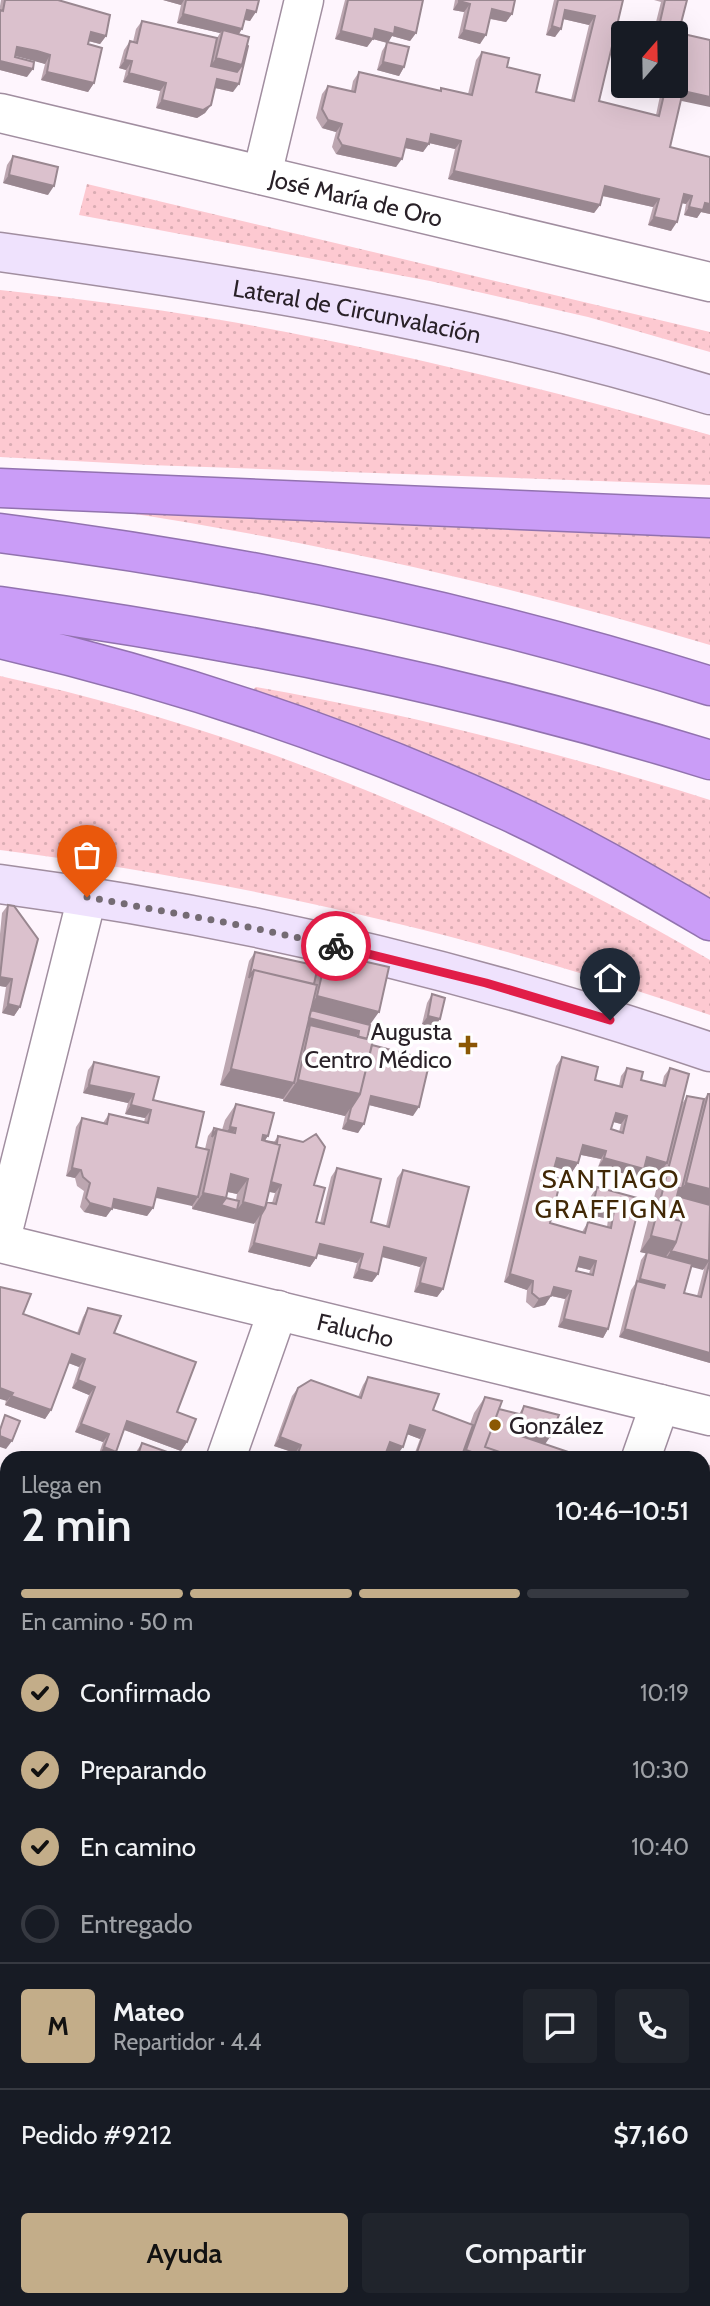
<!DOCTYPE html>
<html lang="es">
<head>
<meta charset="utf-8">
<style>
  :root { --surface:#171b24; --page:#20242c; --text:#f1f3f6; --muted:#9ea1a6; --line:#363941; --accent:#c3ad89 }
  body { margin:0; font-family:Cabin,sans-serif; background:var(--page); color:var(--text); height:100vh; display:flex; flex-direction:column; font-size:26px; white-space:nowrap }
  * { box-sizing:border-box; margin:0 }
  p { font-size:23px; color:var(--muted) }
  .icon { flex:none; width:38px; height:38px; fill:none; stroke:currentColor; stroke-width:2; stroke-linecap:round; stroke-linejoin:round }
  .map { position:relative; flex:1; overflow:hidden }
  .details { position:absolute; left:0px; top:1451px; width:710px; height:856px; display:flex; flex-direction:column; background:var(--surface); border-radius:21px 21px 0 0; box-shadow:0 7px 28px #0002 }
  .details>* { flex:none }
  .needle { width:46px; rotate:20deg }
  .buttons { position:absolute; left:611px; top:21px; display:grid; gap:14px }
  .buttons a { display:grid; place-items:center; width:77px; height:77px; border-radius:7px; background:var(--surface); box-shadow:0 7px 28px #0002; font-size:35px }
  .pin { position:absolute; display:grid; place-items:center; width:60px; height:60px; color:#fff; margin:-72px -30px; border-radius:50% 50% 50% 0; rotate:-45deg; box-shadow:0 0 7px #0007 }
  .pin .icon { rotate:45deg }
  .courier { position:absolute; display:grid; place-items:center; width:70px; height:70px; margin:-35px; border:5px solid #e11d48; border-radius:50%; background:#fff; color:#222; box-shadow:0 2px 9px #0007 }
  .overview em { font-style:normal; font-weight:600 }
  .overview div { display:flex; flex-direction:column-reverse }
  .overview { display:flex; align-items:center; justify-content:space-between; height:119px; padding:0 21px }
  h1 { font-size:46px; font-weight:600; line-height:52px }
  .bar { display:grid; grid-template-columns:repeat(4,1fr); gap:10px 7px; align-content:center; height:84px; padding:0 21px }
  .bar i { height:9px; border-radius:5px; background:var(--line) }
  .bar .current { background:var(--accent) }
  .bar p { grid-column:span 4 }
  .line { display:flex; align-items:center; gap:18px; padding:0 21px; border-top:2px solid var(--line) }
  .line div { flex:1 }
  .round { display:grid; place-items:center; flex:none; width:74px; height:74px; border-radius:7px; background:var(--page) }
  ol { padding:0 21px; list-style:none }
  li { display:flex; align-items:center; gap:21px; height:77px }
  li p { margin-inline-start:auto }
  li .icon { padding:7px; border-radius:50%; background:var(--accent); color:#111; stroke-width:4 }
  li:last-child { color:var(--muted) }
  li i { width:38px; height:38px; border:4px solid var(--line); border-radius:50% }
  .cta { display:flex; gap:14px; margin-top:auto; padding:14px 21px }
  .cta a { flex:1; height:80px; border-radius:7px; background:var(--accent); color:#111; font-size:28px; font-weight:600; line-height:80px; text-align:center }
  .cta a+a { background:var(--page); color:var(--text) }
  .map>svg:first-child { display:block }
  .grass { fill:url(#grass-dots) }
  .lines { fill:none; stroke-linecap:round; stroke-linejoin:round }
  .street-casing { stroke:#a18ea0; stroke-width:41 }
  .secondary-casing { stroke:#a18ea0; stroke-width:41 }
  .highway-casing { stroke:#9272af; stroke-width:41 }
  .street { stroke:#fff; stroke-width:38 }
  .secondary { stroke:#efe2fd; stroke-width:38 }
  .highway { stroke:#ca9df7; stroke-width:38 }
  .wall { fill:#bca6b0; fill-rule:evenodd }
  .shaded-wall { fill:#998790 }
  .building { fill:#dbc1cd; stroke:#998790; stroke-width:2; fill-rule:evenodd }
  .done { stroke:#746b73; stroke-width:7; stroke-dasharray:0 12.6 }
  .route { stroke:#e11d48; stroke-width:9 }
  .poi-dot { fill:#8b5804; stroke:#fff; stroke-width:2.5 }
  .labels { text-anchor:middle; dominant-baseline:central; stroke-width:7; stroke-linejoin:round; paint-order:stroke }
  .street-label { font-size:24px; fill:#292128; stroke:#fff }
  .poi-label { font-size:24px; fill:#292128; stroke:#fff; text-anchor:end }
  .neighbourhood-label { font-size:26px; letter-spacing:2px; fill:#412805; stroke:#fff }
</style>
</head>
<body>
<div class="map">
<svg width="710" height="2306" viewBox="0 0 710 2306">
  <defs>
    <pattern id="grass-dots" width="8" height="8" patternUnits="userSpaceOnUse" patternTransform="scale(1.75)"><rect width="8" height="8" fill="#fdc9d1"/><path d="M2 2h.1M6 6h.1" fill="none" stroke="#d9acb3" stroke-width="1.8" stroke-linecap="round"/></pattern>
  </defs>
  <rect width="100%" height="100%" fill="#fef5fd"/>
  <path class="grass" d="M87 184 710 332V352L588 317 430 281 79 215Z
    M0 290C72 298 144 307 215 319 382 348 547 389 710 435V485L149 465 0 457Z
    M116 511 710 535V645C515 586 317 542 116 511Z
    M0 676C251 731 488 831 710 960V1015C481 936 241 881 0 850Z
    M256 687C410 714 561 753 710 800V904L251 691Z"/>
  <g class="lines">
    <g class="street-casing">
      <g id="street">
        <path id="s1" d="M0 113 710 282"/>
        <path d="M262 175 304 0"/>
        <path id="s2" d="M0 1243 710 1416"/>
        <path d="M0 1243 87 897"/>
        <path d="M226 1458 278 1310"/>
        <path d="M641 1458 660 1404"/>
        <path d="M704 1798 710 1801"/>
        <path d="M0 2090 7 2071"/>
        <path d="M704 2229 710 2211"/>
        <path d="M335 2306 338 2300"/>
        <path d="M676 2306 679 2300"/>
      </g>
    </g>
    <g class="secondary-casing">
      <g id="secondary">
        <path id="s3" d="M0 252C239 285 479 324 710 395"/>
        <path d="M0 884C241 916 480 974 710 1052"/>
      </g>
    </g>
    <g class="highway-casing">
      <path id="highway" d="M0 488 710 518
        M0 533C240 563 479 613 710 686
        M0 606C243 640 475 687 710 760
        M0 639C176 680 346 736 510 812 579 844 645 883 710 921"/>
    </g>
    <use href="#street" class="street"/>
    <use href="#secondary" class="secondary"/>
    <use href="#highway" class="highway"/>
  </g>
  <path class="wall" d="M1 0H58L106 36 100 44 88 41V44L94 83 88 92 41 80 45 64 31 59 15 56 27 77 0 70V6Z
    M163 0H259L250 21 245 20 239 34 233 92 215 88 211 105 205 113 197 118 156 108 160 91 123 82 126 70 119 68 124 50 130 41 133 42 136 29 142 21 217 38 220 33 177 23 181 5Z
    M345 0H423L416 33 410 41 392 36 388 42 404 67 399 76 377 70 382 51 387 43 373 39 367 47 335 39Z
    M455 0H515L512 14 506 22 490 19 480 44 458 38 464 12 453 10Z
    M554 0H623L599 101 656 115 662 86H676V37L679 33 681 100 670 147 710 157V214L701 212 697 218 684 215 686 204 681 203 671 231 648 225 653 207 635 203 602 196 600 205 594 213 448 179 455 149 429 143 423 152 405 148 396 167 336 154 332 147 336 132 322 128 316 118 322 94 328 86 351 91 353 81 359 72 439 91 441 88 468 94 476 60 482 52 507 67 536 92 571 100 589 25 563 19 555 37 546 35Z
    M654 0H687L676 33H667L654 30 661 2Z
    M13 156 48 195 3 183 7 165Z
    M8 905 20 1007 14 1016 2 1013 6 987 0 986V934L2 913Z
    M255 952 315 966 319 960 322 961 327 953 370 1025 367 1039 372 1045 413 1116 369 1105 358 1133 342 1129 345 1116 283 1101V1099L220 1085 249 961Z
    M432 994 434 1028 422 1024 427 1003Z
    M562 1057 595 1080 619 1086 621 1076 627 1068 641 1080 662 1085 664 1076 670 1068 682 1104 687 1096 704 1099 708 1094H710V1363L619 1337 631 1290 635 1284 641 1260 646 1253 640 1252 661 1171 644 1167 638 1177 598 1167 601 1159 581 1155 578 1163 572 1172 554 1167 552 1176 550 1223 582 1232 588 1222 607 1227 608 1219 587 1214 591 1196 597 1187 641 1199 608 1329 603 1338 558 1327 565 1299 551 1296 545 1305 533 1308 526 1302 527 1290 504 1282 556 1066ZM613 1122 621 1124 619 1132 611 1129ZM691 1266 704 1269 697 1296 684 1293ZM577 1267 590 1270 589 1274 576 1271Z
    M94 1062 153 1100 196 1147 205 1149 208 1136 214 1128 222 1130 225 1120 236 1104 266 1140 274 1142 278 1136 314 1185 316 1222 320 1223 331 1177 337 1168 371 1222 386 1226 397 1178 403 1170 443 1289 437 1297 414 1292 420 1267 382 1256 378 1274 372 1282 353 1278 357 1263 317 1254 316 1258 310 1267 248 1252 255 1223 192 1209V1205L155 1197 153 1208 147 1216 112 1208 106 1217 84 1212 80 1207 84 1191 77 1186 75 1178 66 1176 76 1127 82 1118 103 1123 109 1114 144 1122 145 1118 125 1114 128 1103 83 1093 88 1070ZM227 1192 237 1194 236 1200 226 1198ZM269 1192 275 1193 272 1203 267 1202Z
    M88 1308 114 1333 177 1412 187 1442 181 1451 124 1430 116 1452 112 1458H104L98 1456 103 1442 75 1432 89 1395 72 1388 79 1367 68 1363 51 1410 45 1419 5 1405 23 1314 77 1333 83 1317Z
    M368 1377 433 1410 470 1424 474 1413 485 1397 499 1409 519 1414 524 1406 545 1444 582 1458H413L420 1439 407 1434 397 1455 386 1451 384 1458H293L295 1453 274 1446 292 1396 298 1388 358 1397 363 1385Z
    M142 1443 175 1458H132Z
    M710 1541V1583L704 1581V1563Z
    M7 1623V1713L0 1710V1645Z
    M194 2300H208L214 2302 215 2300H282L280 2306H190Z"/>
  <path class="shaded-wall" d="M163 0H184L181 5Z
    M459 1 470 4 464 12 453 10Z
    M492 9 512 14 506 22 487 18Z
    M247 10 256 12 250 21 241 19Z
    M565 10 595 16 589 25 559 18Z
    M183 14 242 29 237 37 223 30 220 33 177 23Z
    M660 22 680 27 676 34 667 33 654 30Z
    M552 26 561 29 555 37 546 35Z
    M395 27 416 33 410 41 392 36 388 43 369 38 375 29Z
    M464 30 486 35 480 44 458 38Z
    M341 31 373 39 367 47 335 39Z
    M91 32 106 36 100 44 85 40Z
    M17 47 37 51 50 55 45 64 12 55Z
    M216 58 242 65 231 81 205 74Z
    M125 60 132 61 126 70 119 68Z
    M0 61 33 69 27 77 0 70Z
    M383 62 404 67 399 76 377 70Z
    M47 72 94 83 88 92 41 80Z
    M129 73 166 83 160 91 123 82Z
    M217 79 239 84 233 92 211 87Z
    M683 91 710 97V107L677 100Z
    M162 100 211 105 205 113 197 118 156 108Z
    M328 120 342 124 336 132 322 128Z
    M431 134 461 141 455 149 425 142Z
    M407 139 429 144 423 152 401 147Z
    M342 145 402 159 396 167 336 154Z
    M454 171 600 205 594 213 448 179Z
    M9 175 54 186 48 195 3 183Z
    M605 186 659 199 653 207 599 195Z
    M684 194 692 196 686 204 678 202Z
    M705 203 710 204V214L701 212 697 218 684 215 689 207Z
    M654 217 677 222 671 231 648 225Z
    M0 977 12 979 6 987 0 986Z
    M317 996 379 1012 364 1033 359 1032 354 1039 310 1025 308 1028 300 1026 308 1009Z
    M8 1004 20 1007 14 1016 2 1013Z
    M428 1016 440 1019 434 1028 422 1024Z
    M231 1069 294 1083 283 1099 220 1085Z
    M298 1080 360 1094 345 1116 283 1101Z
    M89 1085 134 1094 128 1103 83 1093Z
    M371 1096 419 1107 413 1116 365 1104Z
    M131 1105 151 1110 145 1118 125 1114Z
    M616 1113 627 1116 621 1124 610 1121Z
    M348 1120 364 1124 358 1133 342 1129Z
    M230 1127 236 1128 228 1140 222 1139Z
    M263 1135 268 1136 260 1148 251 1156Z
    M583 1145 606 1151 601 1159 577 1154Z
    M647 1157 667 1163 661 1171 641 1166Z
    M557 1158 578 1163 572 1172 551 1166Z
    M604 1158 644 1169 638 1177 598 1167Z
    M72 1168 81 1170 75 1178 66 1176Z
    M231 1174 248 1179 237 1194 220 1190Z
    M268 1181 281 1185 275 1193 262 1190Z
    M686 1183 710 1189V1214L672 1205 679 1188H682Z
    M158 1188 198 1197 192 1206 152 1197Z
    M203 1193 226 1198 237 1210 243 1202 265 1208 254 1224 192 1209Z
    M114 1199 153 1208 147 1216 108 1207Z
    M90 1203 112 1209 106 1217 84 1212Z
    M593 1205 614 1211 608 1219 587 1214Z
    M651 1236 676 1242 665 1258 640 1252Z
    M254 1243 316 1258 310 1267 248 1252Z
    M320 1244 363 1254 357 1263 314 1253Z
    M384 1247 426 1258 420 1267 378 1256Z
    M671 1251 709 1261 703 1270 665 1260Z
    M580 1257 596 1261 590 1270 574 1266Z
    M359 1269 378 1274 372 1282 353 1278Z
    M510 1274 533 1281 527 1290 504 1282Z
    M640 1279 665 1285 659 1293 636 1285Z
    M420 1283 443 1289 437 1297 414 1292Z
    M554 1287 571 1291 565 1299 548 1295Z
    M551 1296 545 1305 533 1308 539 1299Z
    M564 1319 608 1329 603 1338 558 1327Z
    M625 1329 710 1353V1363L619 1337Z
    M72 1354 85 1359 79 1367 66 1362Z
    M78 1380 95 1387 89 1395 72 1388Z
    M0 1388 13 1393 7 1401 0 1399Z
    M11 1396 51 1410 45 1419 5 1405Z
    M127 1421 187 1442 181 1451 122 1429Z
    M81 1424 109 1434 103 1442 75 1432Z
    M410 1425 425 1430 420 1439 404 1433Z
    M517 1426 550 1437 539 1453 506 1442Z
    M0 1436 12 1441 6 1449 0 1447Z
    M280 1437 301 1445 295 1453 274 1446Z
    M390 1442 403 1447 397 1455 384 1450Z
    M104 1447 116 1452 112 1458H104L98 1456Z
    M466 1450 490 1458H461Z
    M704 1525 710 1527V1537L704 1536Z
    M705 1571 710 1573V1583L704 1581V1573Z
    M0 1700 7 1702V1713L0 1710Z
    M704 1734 710 1737V1747L704 1745Z
    M7 1831V1838H6L0 1846V1835Z
    M704 1926 709 1928 704 1935Z
    M389 2300H399L395 2304 388 2301Z"/>
  <path class="building" d="M5 0H58L110 15 106 36 91 32 88 44 102 48 94 83 47 72 50 55 37 51 17 47 15 57 34 62 33 69 0 61V10L3 11Z
    M186 0H259L256 12 247 10 242 29 183 14Z
    M348 0H423L416 33 395 27 394 34 375 29 373 39 341 31Z
    M459 0H515L512 14 492 9 486 35 464 30 470 4 459 1Z
    M558 0H623L599 101 659 116 666 86H676V47L679 33 710 40V97L683 91 670 147 710 157V204L705 203 703 210 689 207 692 196 684 194 677 222 654 217 659 199 641 195 605 186 600 205 454 171 461 141 431 134 429 144 407 139 402 159 342 145 338 138 342 124 328 120 322 109 328 86 355 92 359 72 441 91V88L472 95 482 52 509 58 507 67 540 75 536 92 574 101 595 16 565 10 561 29 552 26Z
    M665 0H687L680 27 660 22Z
    M142 21 217 38 211 66 237 72 242 65 247 45 248 46 239 84 217 79 211 105 203 110 162 100 166 83 129 73 132 61 125 60 130 41 137 43Z
    M223 30 249 37 242 65 216 58Z
    M387 42 409 47 404 67 383 62Z
    M13 156 58 167 54 186 9 175Z
    M8 905 14 906 38 939 20 1007 8 1004 12 979 0 977Z
    M255 952 318 966 314 984 254 970 249 978Z
    M327 953 389 967 379 1012 317 996Z
    M254 970 317 985 294 1083 231 1069Z
    M432 994 445 998 440 1019 428 1016Z
    M311 1010 370 1025 367 1039 358 1037 359 1031 309 1018Z
    M310 1025 373 1040 360 1094 298 1080Z
    M372 1045 430 1060 419 1107 371 1096 364 1124 348 1120 351 1108 360 1094Z
    M562 1057 598 1067 595 1080 622 1087 627 1068 643 1072 641 1080 665 1086 670 1068 689 1074 667 1163 647 1157 644 1169 604 1158 606 1151 583 1145 578 1163 557 1158 552 1176 561 1179 550 1223 585 1233 588 1222 611 1228 614 1211 593 1205 597 1187 641 1199 608 1329 564 1319 571 1291 554 1287 551 1296 539 1299 532 1293 533 1281 510 1274ZM616 1113 627 1116 623 1133 611 1129ZM580 1257 596 1261 593 1275 576 1271Z
    M94 1062 159 1077 153 1100 204 1112 196 1147 209 1150 198 1197 158 1188 153 1208 114 1199 112 1209 90 1203 86 1198 90 1183 83 1177 81 1170 72 1168 82 1118 107 1124 109 1114 148 1123 151 1110 131 1105 134 1094 89 1085Z
    M708 1094H710V1189L686 1183Z
    M687 1096 704 1099 682 1188H679L671 1219 682 1221 676 1242 651 1236Z
    M236 1104 274 1113 268 1136 263 1135 262 1140 280 1145 265 1208 243 1202 248 1179 231 1174 226 1198 203 1193 217 1129 235 1133 236 1128 230 1127Z
    M214 1128 226 1131 217 1129 212 1137Z
    M316 1134 325 1147 314 1185 325 1188 316 1222 324 1224 337 1168 381 1179 371 1222 389 1227 403 1170 469 1187 443 1289 420 1283 426 1258 384 1247 378 1274 359 1269 363 1254 320 1244 316 1258 254 1243 261 1215 265 1208 267 1202 276 1204 281 1185 271 1182 280 1145 265 1141 277 1143 278 1136 303 1142Z
    M677 1196 710 1205 709 1261 671 1251 676 1242 682 1221 671 1219Z
    M222 1197 239 1201 237 1210 221 1205 226 1198Z
    M647 1252 692 1264 684 1293 701 1297 710 1260V1353L625 1329 637 1281 664 1288 665 1285 640 1279Z
    M0 1287 31 1294 23 1314 79 1334 88 1308 121 1316 114 1333 196 1362 177 1412 196 1419 187 1442 127 1421 116 1452 104 1447 109 1434 81 1424 95 1387 78 1380 85 1359 72 1354 51 1410 11 1396 13 1393 0 1388Z
    M368 1377 439 1394 433 1410 473 1425 461 1458H415L425 1430 410 1425 403 1447 390 1442 384 1458H302L297 1456 301 1445 280 1437 298 1388 311 1380 361 1398Z
    M485 1397 502 1401 485 1447 511 1456V1458H488L466 1450Z
    M524 1406 559 1415 550 1437 517 1426Z
    M499 1409 519 1414 512 1433 583 1457 582 1458H511V1456L485 1447Z
    M5 1415 20 1421 12 1441 0 1436V1430Z
    M142 1443 176 1455 175 1458H137Z
    M710 1466V1527L704 1525V1470Z
    M710 1553V1573L705 1571Z
    M704 1594 710 1596V1612L704 1631Z
    M7 1633V1702L0 1700V1655Z
    M704 1649 710 1651V1666L704 1683Z
    M704 1686 710 1688V1737L704 1734Z
    M0 1734 7 1737V1834L6 1838 0 1835Z
    M0 1855 7 1858V1893L0 1912Z
    M704 1883 710 1886V2099L704 2117V1942L709 1928 704 1926Z
    M0 2287 7 2289V2300H74L72 2306H0Z
    M133 2300H137L146 2303 147 2300H161L159 2305 161 2306H131Z
    M196 2300H208L216 2303 217 2300H282L280 2306H193Z
    M400 2300H638L636 2306H398Z"/>
  <g class="lines">
    <path class="done" d="M87 897 239 925 336 946"/>
    <path class="route" d="M336 946 486 983 610 1020"/>
  </g>
  <g class="poi-dot">
    <path d="M464.5 1034.5h7v7h7v7h-7v7h-7v-7h-7v-7h7z"/>
    <circle cx="495" cy="1425" r="7"/>
  </g>
  <g class="labels">
    <g class="street-label">
      <text stroke="none"><textPath href="#s1" startOffset="366">José María de Oro</textPath></text>
      <text stroke="none"><textPath href="#s3" startOffset="362">Lateral de Circunvalación</textPath></text>
      <text stroke="none"><textPath href="#s2" startOffset="366">Falucho</textPath></text>
    </g>
    <g class="poi-label">
      <text x="452" y="1031">Augusta<tspan x="452" dy="28">Centro Médico</tspan></text>
      <text x="509" y="1425" text-anchor="start">González</text>
    </g>
    <g class="neighbourhood-label">
      <text x="611" y="1179">SANTIAGO<tspan x="611" dy="30">GRAFFIGNA</tspan></text>
    </g>
  </g>
</svg>
<div class="buttons">
<a><svg class="needle" viewBox="-14 -14 28 28"><path d="M0-13l5 13h-10z" fill="#e53935"/><path d="M0 13l5-13h-10z" fill="#9ea1a6"/></svg></a>
</div>
<div class="pin" style="left:87px;top:897px;background:#ea580c"><svg class="icon" aria-label="bag" viewBox="0 0 24 24"><path d="M5 8h14l-1 12H6zM9 8a3 3 0 0 1 6 0"/></svg></div>
<div class="pin" style="left:610px;top:1020px;background:#1f2937"><svg class="icon" aria-label="home" viewBox="0 0 24 24"><path d="M3 11l9-7 9 7M6 9v11h12V9"/></svg></div>
<div class="courier" style="left:336px;top:946px"><svg class="icon" aria-label="bike" viewBox="0 0 24 24"><circle cx="6" cy="16" r="4"/><circle cx="18" cy="16" r="4"/><path d="M6 16l4-8h5l3 8M10 8l3 8H6M13 5h3"/></svg></div>
<section class="details">
<div class="overview"><div><h1>2 min</h1><p>Llega en</p></div><em>10:46–10:51</em></div>
<div class="bar"><i class="current"></i><i class="current"></i><i class="current"></i><i></i><p>En camino · 50 m</p></div>
<ol>
<li><svg class="icon" aria-label="check" viewBox="0 0 24 24"><path d="M5 12l5 5 9-10"/></svg>Confirmado<p>10:19</p></li>
<li><svg class="icon" aria-label="check" viewBox="0 0 24 24"><path d="M5 12l5 5 9-10"/></svg>Preparando<p>10:30</p></li>
<li><svg class="icon" aria-label="check" viewBox="0 0 24 24"><path d="M5 12l5 5 9-10"/></svg>En camino<p>10:40</p></li>
<li><i></i>Entregado</li>
</ol>
<div class="line" style="height:126px"><b class="round" style="background:var(--accent);color:#111">M</b><div><b>Mateo</b><p>Repartidor · 4.4</p></div><a class="round"><svg class="icon" aria-label="chat" viewBox="0 0 24 24"><path d="M4 5h16v11H9l-5 4z"/></svg></a><a class="round"><svg class="icon" aria-label="phone" viewBox="0 0 24 24"><path d="M5 4h4l2 5-3 2q2 4 5 5l2-3 5 2v4C11 20 4 13 5 4z"/></svg></a></div>
<div class="line" style="height:91px"><div>Pedido #9212</div><b>$7,160</b></div>
<div class="cta"><a>Ayuda</a><a>Compartir</a></div>
</section>
</div>
</body>
</html>
